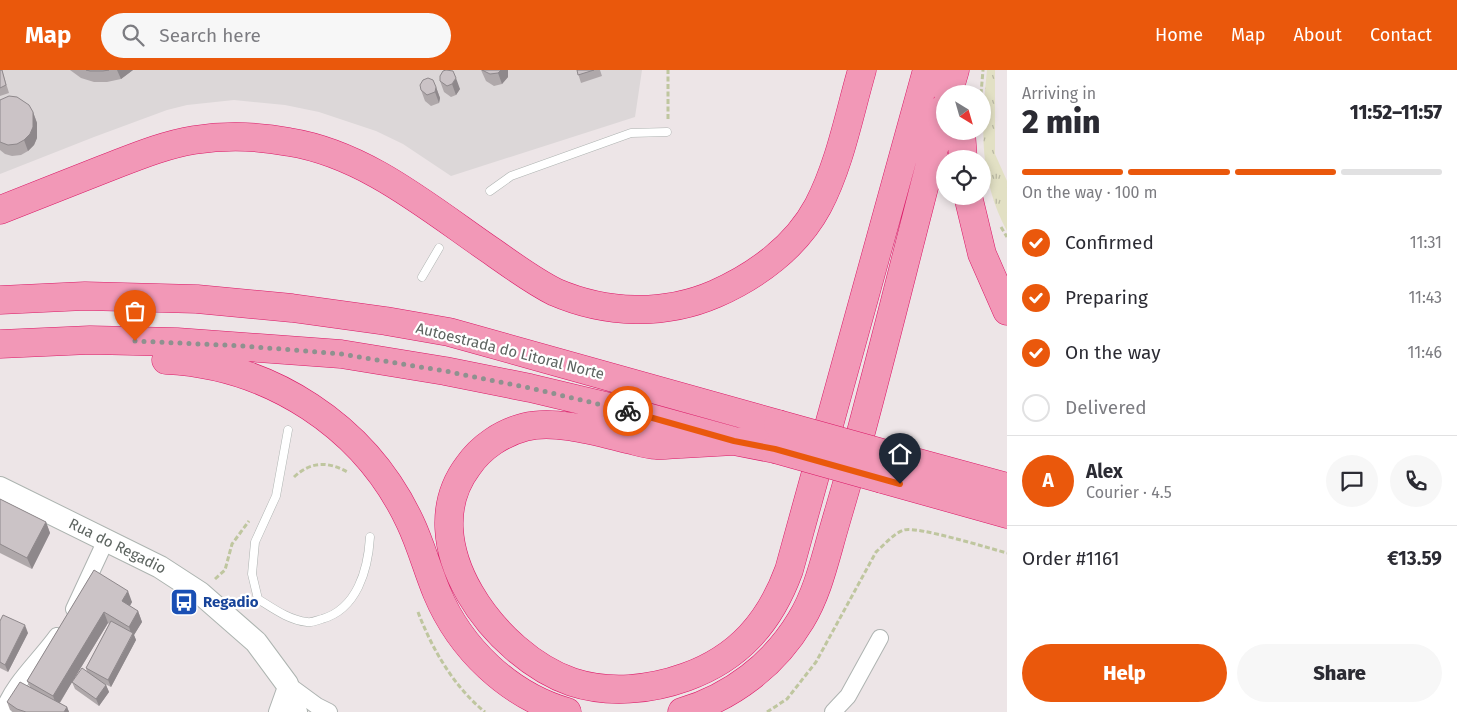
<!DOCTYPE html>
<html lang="en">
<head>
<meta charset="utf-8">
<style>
  :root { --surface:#fff; --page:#f7f7f7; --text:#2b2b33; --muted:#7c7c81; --line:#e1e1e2; --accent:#ea580c }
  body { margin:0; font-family:"Fira Sans",sans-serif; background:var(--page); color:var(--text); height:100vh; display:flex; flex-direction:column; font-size:19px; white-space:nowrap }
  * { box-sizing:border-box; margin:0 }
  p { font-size:16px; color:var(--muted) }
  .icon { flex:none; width:28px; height:28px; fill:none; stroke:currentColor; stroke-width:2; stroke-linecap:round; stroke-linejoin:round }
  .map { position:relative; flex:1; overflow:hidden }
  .side { display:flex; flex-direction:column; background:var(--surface); width:450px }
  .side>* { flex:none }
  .needle { width:32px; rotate:143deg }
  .buttons { position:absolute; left:936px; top:15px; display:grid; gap:10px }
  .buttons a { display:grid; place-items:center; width:55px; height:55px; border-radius:50%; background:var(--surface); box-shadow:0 2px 8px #0003; font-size:25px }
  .pin { position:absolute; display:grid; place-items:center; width:42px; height:42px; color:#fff; margin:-51px -21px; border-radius:50% 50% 50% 0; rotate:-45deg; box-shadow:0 0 5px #0007 }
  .pin .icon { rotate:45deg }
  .courier { position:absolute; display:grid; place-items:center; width:50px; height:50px; margin:-25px; border:4px solid #ea580c; border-radius:50%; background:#fff; color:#222; box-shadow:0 1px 6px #0007 }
  .overview em { font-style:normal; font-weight:800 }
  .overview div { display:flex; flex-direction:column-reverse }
  .overview { display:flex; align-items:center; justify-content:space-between; height:85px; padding:0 15px }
  h1 { font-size:32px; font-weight:800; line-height:38px }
  .bar { display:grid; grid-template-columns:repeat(4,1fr); gap:8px 5px; align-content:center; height:60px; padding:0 15px }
  .bar i { height:6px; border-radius:4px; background:var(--line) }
  .bar .current { background:var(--accent) }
  .bar p { grid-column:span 4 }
  .line { display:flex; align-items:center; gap:12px; padding:0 15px; border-top:1px solid var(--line) }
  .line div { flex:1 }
  .round { display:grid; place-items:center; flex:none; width:52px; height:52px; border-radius:26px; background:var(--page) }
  ol { padding:0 15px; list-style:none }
  li { display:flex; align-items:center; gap:15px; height:55px }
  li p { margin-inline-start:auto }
  li .icon { padding:5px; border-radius:50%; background:var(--accent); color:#fff; stroke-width:4 }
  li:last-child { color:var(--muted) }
  li i { width:28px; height:28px; border:2px solid var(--line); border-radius:50% }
  .primary-button { display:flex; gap:10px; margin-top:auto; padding:10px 15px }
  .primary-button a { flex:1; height:58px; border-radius:30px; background:var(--accent); color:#fff; font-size:20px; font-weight:800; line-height:58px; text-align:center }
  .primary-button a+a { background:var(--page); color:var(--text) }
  header { display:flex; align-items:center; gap:30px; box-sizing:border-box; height:70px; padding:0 25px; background:var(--accent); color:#fff }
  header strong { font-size:24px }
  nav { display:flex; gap:28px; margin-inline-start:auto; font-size:18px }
  .search { width:350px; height:45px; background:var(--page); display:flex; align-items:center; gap:12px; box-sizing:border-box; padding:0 18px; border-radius:28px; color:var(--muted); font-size:19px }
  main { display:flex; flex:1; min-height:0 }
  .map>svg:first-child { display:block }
  .industrial { fill:#dcd7d8 }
  .grass { fill:url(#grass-tufts) }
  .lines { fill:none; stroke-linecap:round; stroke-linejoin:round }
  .lane-casing { stroke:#aeb3b1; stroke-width:9 }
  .street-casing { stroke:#aeb3b1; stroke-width:18 }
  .secondary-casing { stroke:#adb4b0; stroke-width:24 }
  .highway-casing { stroke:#da1866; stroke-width:29 }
  .path { stroke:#bfc69f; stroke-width:3; stroke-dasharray:5 2.5; stroke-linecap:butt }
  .lane { stroke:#fff; stroke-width:8 }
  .street { stroke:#fff; stroke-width:16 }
  .secondary { stroke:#fff; stroke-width:22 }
  .highway { stroke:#f298b7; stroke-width:28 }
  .highway-bridge-casing { stroke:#da1866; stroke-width:29; stroke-linecap:butt }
  .highway-bridge { stroke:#f298b7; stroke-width:28 }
  .wall { fill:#afa8aa; fill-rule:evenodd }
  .shaded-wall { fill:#8e888b }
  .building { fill:#cbc3c6; stroke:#8e888b }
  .done { stroke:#8f918f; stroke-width:5; stroke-dasharray:0 9 }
  .route { stroke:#ea580c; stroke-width:6 }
  .labels { text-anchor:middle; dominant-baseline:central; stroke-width:4.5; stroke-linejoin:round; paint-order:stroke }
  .street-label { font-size:15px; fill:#5d6460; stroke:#fff }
  .transit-label { font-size:15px; font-weight:bold; fill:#164399; stroke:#fff; text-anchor:start }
</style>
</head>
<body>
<header>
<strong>Map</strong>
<div class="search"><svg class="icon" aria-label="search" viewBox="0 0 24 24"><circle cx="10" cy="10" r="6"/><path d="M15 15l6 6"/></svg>Search here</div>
<nav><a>Home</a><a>Map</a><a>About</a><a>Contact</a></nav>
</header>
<main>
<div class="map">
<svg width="1007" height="642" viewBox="0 0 1007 642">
  <defs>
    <pattern id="grass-tufts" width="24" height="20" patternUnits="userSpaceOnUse" patternTransform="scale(1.25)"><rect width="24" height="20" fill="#e2e0c4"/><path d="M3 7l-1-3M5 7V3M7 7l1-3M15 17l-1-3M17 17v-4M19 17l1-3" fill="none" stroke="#bab9a3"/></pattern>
  </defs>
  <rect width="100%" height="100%" fill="#ede5e7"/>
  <path class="industrial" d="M0 0H642L635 47 451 106 403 74 376 61 319 42 285 35 234 30 187 35 167 40 94 67 0 104Z"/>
  <path class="grass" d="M987 0H995V84L1007 111V161C979 109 981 57 987 0Z"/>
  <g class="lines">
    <g class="lane-casing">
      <path id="lane" d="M490 121 511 106 631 63 667 62
        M422 207 439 178
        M288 360 276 426 255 472 252 504 258 529C274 539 289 550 307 552 312 553 318 550 322 549 357 539 368 500 370 467"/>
    </g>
    <g class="street-casing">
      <path id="street" d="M74 539 106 470
        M3 642C13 613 39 591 57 566
        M277 642 287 614 317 636 329 642
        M833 642 848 626 880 568"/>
    </g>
    <g class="secondary-casing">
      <g id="secondary">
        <path id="s1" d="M0 418 160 497 200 523 256 572 287 614 296 642"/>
      </g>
    </g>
    <g class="highway-casing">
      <path id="highway" d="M948 24 955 0
        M961 61 963 89
        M968 126 982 184 1007 241
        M0 140C35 126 69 113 104 99 133 88 163 75 194 70 226 65 258 66 289 72 366 84 430 139 493 182 513 196 533 211 555 222 606 244 664 246 715 224 756 206 796 177 818 136 840 94 849 45 862 0
        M0 230 85 226 197 229 292 238 386 251 449 262 778 354
        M0 274 90 270 177 272 341 284 445 301 530 318 614 338 734 371 775 379
        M166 290C270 295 365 356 410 452 421 475 427 499 437 523 460 578 508 625 567 642
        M734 371C717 372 699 373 681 374 673 374 664 376 656 375 648 375 639 372 631 370 601 363 556 349 525 357 502 363 481 377 468 396 410 473 496 586 572 612 609 624 650 620 686 607 739 588 770 552 789 500L927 0
        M893 386 1007 417
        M882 409 1007 444
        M682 642C732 627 774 595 801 550 815 527 822 501 829 476 836 450 844 425 851 399 884 279 913 157 945 37"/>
    </g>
    <path class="path" d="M981 24 983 0
      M668 49V0
      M1001 157 1007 167
      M294 407C311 391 329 391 349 403
      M215 509 225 500 232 474 249 451
      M418 542C432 579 454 617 485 642
      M767 642 787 629 816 592 876 482C884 475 894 463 904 460 918 456 988 478 1007 483"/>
    <use href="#lane" class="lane"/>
    <use href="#street" class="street"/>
    <use href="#secondary" class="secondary"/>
    <use href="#highway" class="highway"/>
    <g class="highway-bridge-casing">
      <path id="highway-bridge" d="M778 354 893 386
        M775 379 882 409"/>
    </g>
    <use href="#highway-bridge" class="highway-bridge"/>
  </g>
  <path class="wall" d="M0 0H2L9 23 0 26Z
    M70 0H133L121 9 107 12H94L81 8Z
    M481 0H508V7L502 14 494 16 486 11Z
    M577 0H600L602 6 581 13Z
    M440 6 460 19 456 25 451 27 444 22 440 11Z
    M436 17 440 28 439 33 431 36 425 31 421 20Z
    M0 30 33 42 37 53V68L34 75 28 81 21 85 12 86 5 84 0 80Z
    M0 429 46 452 50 463 32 499 0 483Z
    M94 500 132 532 130 536 138 541 142 552 134 565 136 570 111 617 105 614 106 615 109 622 99 636 75 619 72 612 60 633 67 637 69 642H13L10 640 7 632 30 617 27 611ZM108 553 109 554 86 598 87 602 74 609Z
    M0 551 28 563 8 602 0 598Z"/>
  <path class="shaded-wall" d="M117 0H133L121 9Z
    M501 0H508V7L502 14 498 3Z
    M456 8 460 19 456 25 452 14Z
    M436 17 440 28 439 33 435 22Z
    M33 42 37 53V68L34 75 28 81 24 70Z
    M46 452 50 463 32 499 27 488Z
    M128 521 132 532 126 542 122 531Z
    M138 541 142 552 134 565 136 570 111 617 108 610 132 566 129 557Z
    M104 542 108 553 57 637 53 626Z
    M25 555 28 563 8 602 5 595Z
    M106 615 109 622 99 636 96 629Z
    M67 637 69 642H64Z"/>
  <path class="building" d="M0 0H2L6 15 0 18Z
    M86 0H109L103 1H90Z
    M446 0 453 1 456 8 452 14 447 16 440 11V6L443 1Z
    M482 0H501L498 3 490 4Z
    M577 0H594L578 5Z
    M428 8 433 10 436 17 435 22 427 25 421 20 420 15 423 10Z
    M9 26 17 27 29 35 33 42V57L30 64 24 70 17 74 8 75 0 72V30Z
    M0 429 46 452 27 488 0 474Z
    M94 500 128 521 122 531 138 541 129 557 104 542 53 626 27 611Z
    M3 545 25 555 5 595 0 592V551Z
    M111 551 133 563 108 610 86 598Z
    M82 598 106 615 96 629 72 612Z
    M20 612 67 637 64 642H26L17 639 7 632Z"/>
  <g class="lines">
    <path class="done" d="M135 271 244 276 341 284 445 301 530 318 628 341"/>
    <path class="route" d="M628 341 734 371 775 379 900 414"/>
  </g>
  <defs>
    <g id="bus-square" transform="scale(1.4375)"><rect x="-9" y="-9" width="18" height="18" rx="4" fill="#1a4fb4" stroke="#fff"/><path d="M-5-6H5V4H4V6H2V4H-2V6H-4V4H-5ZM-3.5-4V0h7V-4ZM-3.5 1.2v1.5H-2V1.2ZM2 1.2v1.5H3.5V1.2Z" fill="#fff"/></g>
  </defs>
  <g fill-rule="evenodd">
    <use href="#bus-square" x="184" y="532"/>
  </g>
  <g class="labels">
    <g class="street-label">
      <text transform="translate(510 281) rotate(14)">Autoestrada do Litoral Norte</text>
      <text stroke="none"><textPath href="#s1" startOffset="131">Rua do Regadio</textPath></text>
    </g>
    <g class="transit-label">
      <text x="203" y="532">Regadio</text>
    </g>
  </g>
</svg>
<div class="buttons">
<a><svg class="needle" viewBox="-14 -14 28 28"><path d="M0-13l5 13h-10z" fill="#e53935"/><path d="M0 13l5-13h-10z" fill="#7c7c81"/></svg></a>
<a><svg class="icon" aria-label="locate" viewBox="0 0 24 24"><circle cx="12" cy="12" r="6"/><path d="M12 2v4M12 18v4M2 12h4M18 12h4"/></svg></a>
</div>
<div class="pin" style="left:135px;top:271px;background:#ea580c"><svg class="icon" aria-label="bag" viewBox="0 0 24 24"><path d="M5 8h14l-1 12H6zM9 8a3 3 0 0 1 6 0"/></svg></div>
<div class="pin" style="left:900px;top:414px;background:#1f2937"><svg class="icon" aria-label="home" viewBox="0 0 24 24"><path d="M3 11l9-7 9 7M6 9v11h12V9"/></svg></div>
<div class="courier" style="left:628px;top:341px"><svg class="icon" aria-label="bike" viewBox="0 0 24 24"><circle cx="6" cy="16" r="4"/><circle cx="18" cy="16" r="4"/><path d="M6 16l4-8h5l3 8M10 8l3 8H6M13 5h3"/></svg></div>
</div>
<section class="side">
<div class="overview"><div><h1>2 min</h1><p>Arriving in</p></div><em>11:52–11:57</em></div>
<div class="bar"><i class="current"></i><i class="current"></i><i class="current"></i><i></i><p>On the way · 100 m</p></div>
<ol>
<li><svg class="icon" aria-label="check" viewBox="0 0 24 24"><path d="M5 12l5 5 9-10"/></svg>Confirmed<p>11:31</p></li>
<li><svg class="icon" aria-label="check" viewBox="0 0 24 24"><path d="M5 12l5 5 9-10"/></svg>Preparing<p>11:43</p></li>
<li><svg class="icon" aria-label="check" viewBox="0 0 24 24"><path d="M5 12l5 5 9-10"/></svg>On the way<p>11:46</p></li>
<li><i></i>Delivered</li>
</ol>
<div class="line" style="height:90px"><b class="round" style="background:var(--accent);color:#fff">A</b><div><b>Alex</b><p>Courier · 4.5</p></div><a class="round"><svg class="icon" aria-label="chat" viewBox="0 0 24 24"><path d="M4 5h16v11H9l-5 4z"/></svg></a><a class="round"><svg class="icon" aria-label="phone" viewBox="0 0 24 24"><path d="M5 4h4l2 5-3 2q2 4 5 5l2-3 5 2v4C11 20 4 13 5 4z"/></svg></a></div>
<div class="line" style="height:65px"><div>Order #1161</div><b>€13.59</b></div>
<div class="primary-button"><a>Help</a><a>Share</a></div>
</section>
</main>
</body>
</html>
